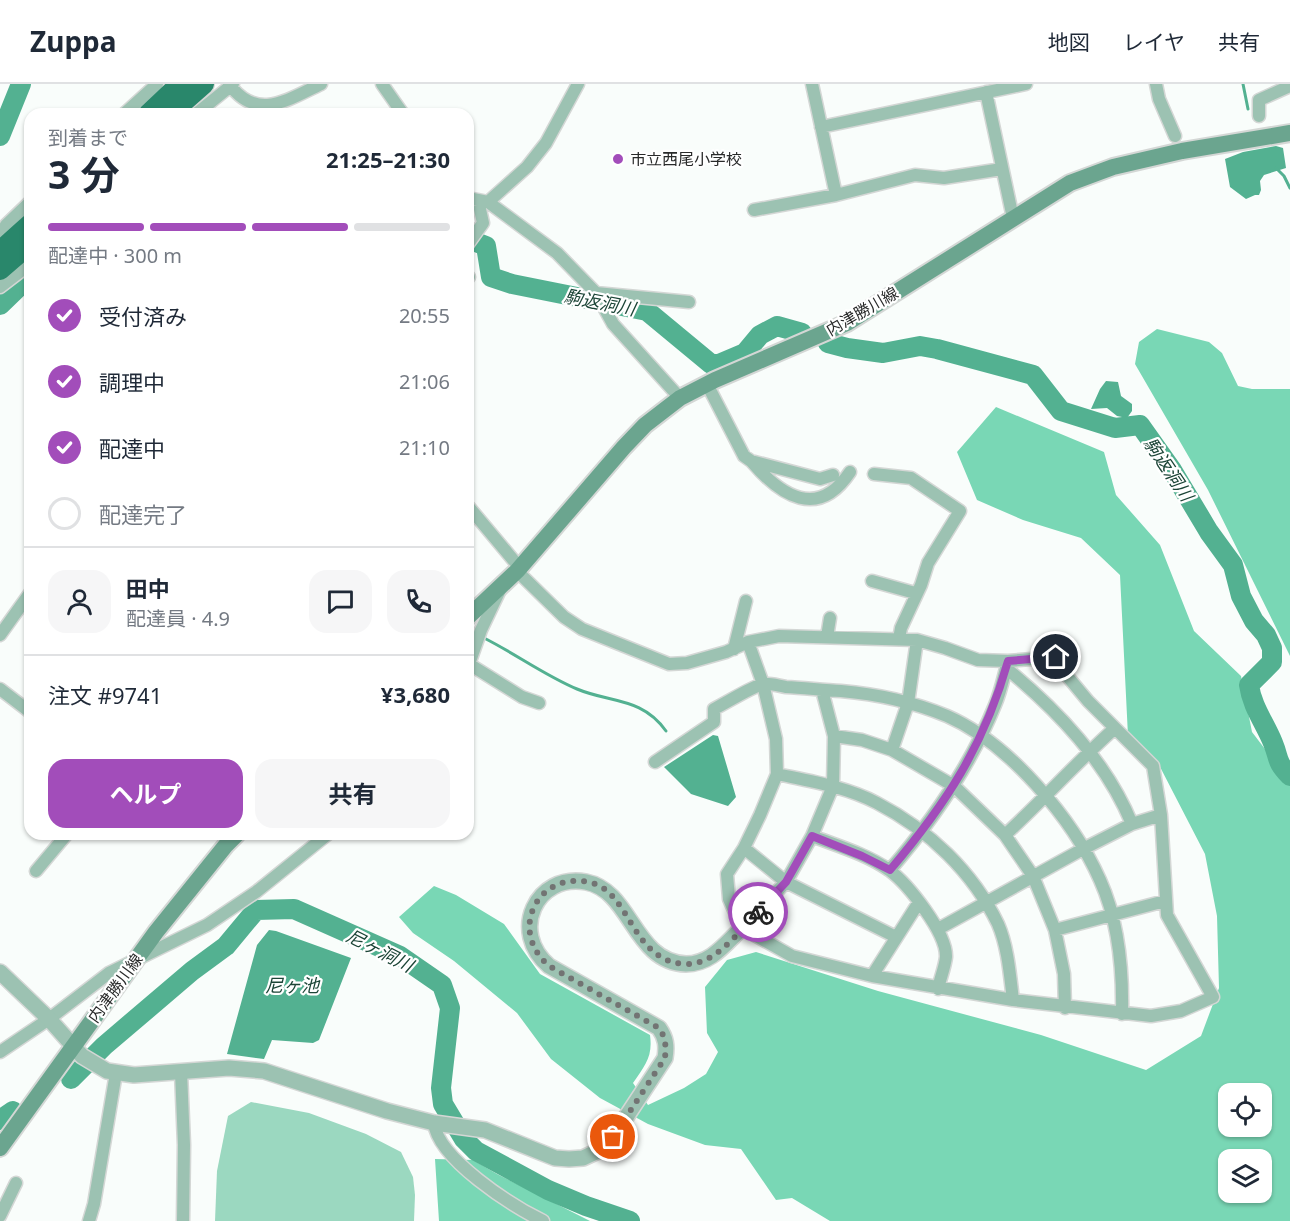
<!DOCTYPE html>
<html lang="ja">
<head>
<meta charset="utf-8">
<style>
  :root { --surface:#fff; --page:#f6f6f7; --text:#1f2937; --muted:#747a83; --line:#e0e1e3; --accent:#a24dba }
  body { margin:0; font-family:"Noto Sans","Noto Sans JP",sans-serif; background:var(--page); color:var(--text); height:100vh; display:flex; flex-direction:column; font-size:22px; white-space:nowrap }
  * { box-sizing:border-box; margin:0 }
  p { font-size:20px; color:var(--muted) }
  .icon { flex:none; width:33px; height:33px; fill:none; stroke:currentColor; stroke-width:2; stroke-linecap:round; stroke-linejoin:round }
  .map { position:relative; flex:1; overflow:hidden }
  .sheet { position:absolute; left:24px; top:24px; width:450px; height:732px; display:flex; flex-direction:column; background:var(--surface); border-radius:18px; box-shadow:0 2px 4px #0004 }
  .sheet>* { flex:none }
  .tools { position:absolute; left:1218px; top:999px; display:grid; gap:12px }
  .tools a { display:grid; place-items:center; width:54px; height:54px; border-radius:12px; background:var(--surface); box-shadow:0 2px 4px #0004; font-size:30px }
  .pin { position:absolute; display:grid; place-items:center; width:51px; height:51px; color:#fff; margin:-26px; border:3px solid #fff; border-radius:50%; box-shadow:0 2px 6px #0007 }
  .courier { position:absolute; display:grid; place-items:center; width:60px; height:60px; margin:-30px; border:4px solid #a24dba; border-radius:50%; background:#fff; color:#222; box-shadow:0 2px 8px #0007 }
  .summary em { font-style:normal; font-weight:700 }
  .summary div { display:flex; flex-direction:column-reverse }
  .summary { display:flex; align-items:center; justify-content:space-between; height:102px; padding:0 24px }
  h1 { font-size:39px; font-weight:700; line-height:45px }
  .bar { display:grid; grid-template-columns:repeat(4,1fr); gap:9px 6px; align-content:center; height:72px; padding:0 24px }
  .bar i { height:8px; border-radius:4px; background:var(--line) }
  .bar .selected { background:var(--accent) }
  .bar p { grid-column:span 4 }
  .line { display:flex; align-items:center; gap:15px; padding:0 24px; border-top:2px solid var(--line) }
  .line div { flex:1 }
  .round { display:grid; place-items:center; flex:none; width:63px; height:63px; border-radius:18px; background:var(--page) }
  ol { padding:0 24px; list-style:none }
  li { display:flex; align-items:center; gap:18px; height:66px }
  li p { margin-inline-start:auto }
  li .icon { padding:6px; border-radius:50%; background:var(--accent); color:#fff; stroke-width:4 }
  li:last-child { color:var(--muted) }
  li i { width:33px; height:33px; border:3px solid var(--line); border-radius:50% }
  .action { display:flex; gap:12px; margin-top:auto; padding:12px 24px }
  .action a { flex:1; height:69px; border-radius:18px; background:var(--accent); color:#fff; font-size:24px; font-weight:700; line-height:69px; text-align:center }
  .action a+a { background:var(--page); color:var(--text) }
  header { display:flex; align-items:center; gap:36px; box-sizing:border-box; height:84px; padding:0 30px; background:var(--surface); border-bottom:2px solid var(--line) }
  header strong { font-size:28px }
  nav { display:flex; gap:33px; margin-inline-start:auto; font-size:21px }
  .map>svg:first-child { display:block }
  .green { fill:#9bd8c0 }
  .forest { fill:#79d7b5; fill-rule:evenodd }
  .water { fill:#53b191 }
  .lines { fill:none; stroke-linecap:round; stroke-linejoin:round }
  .stream { stroke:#53b191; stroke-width:3 }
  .river { stroke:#53b191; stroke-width:20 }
  .minor-casing { stroke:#d4d7d5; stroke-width:15 }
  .tertiary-casing { stroke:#d4d7d5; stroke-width:18 }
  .secondary-casing { stroke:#d4d7d5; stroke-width:20 }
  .trunk-casing { stroke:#d4d7d5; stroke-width:22 }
  .minor { stroke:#9cc2b2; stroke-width:12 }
  .tertiary { stroke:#9cc2b2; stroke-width:15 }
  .secondary { stroke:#6ba58f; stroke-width:16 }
  .trunk { stroke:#29876b; stroke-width:20 }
  .done { stroke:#727473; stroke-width:6; stroke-dasharray:0 10.8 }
  .route { stroke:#a24dba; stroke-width:8 }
  .poi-dot { fill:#a24dba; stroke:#fff; stroke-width:2 }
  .labels { text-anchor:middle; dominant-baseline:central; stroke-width:4.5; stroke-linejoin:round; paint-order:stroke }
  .poi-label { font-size:16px; fill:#292a2a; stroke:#fff; text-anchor:start }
  .street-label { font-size:16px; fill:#292a2a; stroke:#fff }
  .water-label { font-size:18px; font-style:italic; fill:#1c4537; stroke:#fff }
</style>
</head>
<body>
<header>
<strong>Zuppa</strong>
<nav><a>地図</a><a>レイヤ</a><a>共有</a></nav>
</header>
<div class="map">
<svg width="1290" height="1137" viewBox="0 0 1290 1137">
  <rect width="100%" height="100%" fill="#f9fdfb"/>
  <path class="green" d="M251 1018 309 1029 366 1050 401 1068 413 1093 415 1111 414 1137H215L217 1087 228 1032Z"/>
  <path class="forest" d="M1157 245 1209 258 1222 269 1238 302 1252 305H1290V572L1208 406 1135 280 1139 258Z
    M996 323 1104 368 1116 411 1160 461 1194 547 1241 592 1252 648 1290 698V1137H830L792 1114 776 1116 741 1065 705 1061 648 1040 600 1014 551 975 517 929 454 877 413 849 399 833 434 802 456 811 504 840 540 890 650 951C653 973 645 981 633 999L648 1021 684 1004 706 990 718 968 707 949 705 903 727 876 756 868 878 907 1041 951 1146 986 1201 952 1219 904 1217 832 1205 770 1158 679 1128 652 1120 491 1081 454 1023 436 977 416 957 368ZM1228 1010H1262V1042H1228ZM1228 1076H1262V1108H1228Z
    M435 1075 473 1076 497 1090 590 1137H439Z"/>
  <path class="water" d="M1276 62 1283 64 1286 84 1264 91 1260 97 1261 106 1259 111H1255L1246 115 1230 103 1225 75 1243 68Z
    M1106 297 1118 298 1121 312 1132 320V327L1127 334 1117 332 1107 324 1091 325 1100 305Z
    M713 651 718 652 736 713 728 722 691 710 664 683Z
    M269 846 276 847 351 874 319 956 313 959 272 956 264 975 227 970 257 861Z"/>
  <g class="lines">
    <path class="stream" d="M1243 0 1248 25
      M1276 84 1284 92 1290 104
      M468 549H475
      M484 554C516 570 544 591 577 605 610 619 642 613 666 647"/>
    <path class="river" d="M0 52 21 0
      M468 155 486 162 491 193 512 200 647 227 711 280H719L745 269 760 251 777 242 802 249
      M0 221 30 192
      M828 259 847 264 883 269 920 262 937 265 1033 291 1061 327 1115 344 1140 341 1172 386 1209 448 1233 481 1241 512 1254 537 1266 551 1272 564V578L1249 601C1252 623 1265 639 1273 659 1280 676 1275 676 1290 692
      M71 995 104 962 192 887 226 862 256 826 294 825 400 872 442 901 450 924 441 1004 443 1020 464 1055 476 1067 548 1106 586 1122 630 1137
      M0 1036 13 1027"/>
    <g class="minor-casing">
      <path id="minor" d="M229 0C257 38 287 16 321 0
        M382 0 403 30
        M812 0 836 111
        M1156 0 1159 15 1175 52
        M986 8 1013 134
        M124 30 157 0
        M196 30 233 0
        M1259 32V16L1290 2
        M821 43 1026 0
        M468 114 488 118 557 169 596 209 613 240 680 314
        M488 118 527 83 546 59 578 0
        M754 126 836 111 915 91 944 94 1002 85
        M0 152 6 141 30 118
        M468 160 483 139 478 116
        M468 194 469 193
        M0 203 30 180
        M596 209 689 218
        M707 300 744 372 751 377 820 395 833 391
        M752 378C781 412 818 436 850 388
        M874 390 911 394 960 427 928 479 921 501 901 544 899 555
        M468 422 520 484
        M517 487 564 533 582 545 669 580 687 579 726 568 748 558 779 552 917 556 945 564 978 576 1008 577 1056 573 1068 593 1088 617 1153 682 1161 731 1167 831 1213 913 1181 927 1151 932 1013 916 872 892 792 872 742 844 729 815 727 790 744 764 760 731 777 690 776 655 763 600 748 558
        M872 497 915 509
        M0 551 30 509
        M827 553 830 534
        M734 565 746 517
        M469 580 522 613 539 619
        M468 583 481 546 500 506
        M1006 584C1058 627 1106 677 1132 740
        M0 605 30 628
        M834 652 862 656 892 666 954 702 1005 751 1033 792 1055 846 1064 890 1065 924
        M892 666 908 619 917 556
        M655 678 714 638V625C726 619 753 602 763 600 770 599 779 602 786 603 804 604 823 606 841 607 877 610 913 618 947 632 1009 659 1073 735 1100 796 1119 838 1123 885 1122 930
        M777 690C810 697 847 703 877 719 929 746 973 788 998 840 1008 863 1010 892 1013 916
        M1005 751C1043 716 1077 678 1115 644
        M812 752C838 762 866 770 889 786 908 800 947 849 946 873 945 883 940 895 938 905
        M744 764 786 798 896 853
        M890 786C933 736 970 683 995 621 1001 607 1004 591 1008 577
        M36 787 67 750
        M742 844 786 798 812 752 833 702 834 652 822 606
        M938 845 1083 765 1132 740 1161 731
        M1055 846 1165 817
        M872 892 919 818
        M0 968 49 935 109 889 207 841 256 808 328 750
        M181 988 184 1061 183 1137
        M434 1039C438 1075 512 1122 543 1137
        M0 1132 16 1099
        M89 1137 94 1120 116 989"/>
    </g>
    <g class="tertiary-casing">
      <path id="tertiary" d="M0 888 49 935 82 972 107 987 134 991 229 984 264 987 387 1027 434 1039 485 1046 555 1074 569 1075 583 1074 598 1067 613 1053 665 974C667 962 666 954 659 944L549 882C509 848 536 789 586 798 632 807 633 878 686 880 711 880 725 860 742 844"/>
    </g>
    <g class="secondary-casing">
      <path id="secondary" d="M468 533 517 487 624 363 645 341 680 314 715 296 847 239 1070 99 1113 83 1182 67 1290 49
        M0 1064 156 848 226 761 237 750"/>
    </g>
    <g class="trunk-casing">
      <path id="trunk" d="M148 30 180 0
        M170 30 204 0
        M0 167 30 140
        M0 186 30 160"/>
    </g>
    <use href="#minor" class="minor"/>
    <use href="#tertiary" class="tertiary"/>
    <use href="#secondary" class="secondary"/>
    <use href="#trunk" class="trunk"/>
  </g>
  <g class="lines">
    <path class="done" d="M613 1053 665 974C666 962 666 954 659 944L549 882C505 844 542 782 595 800 630 812 634 878 685 880 716 881 738 848 758 828"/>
    <path class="route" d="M758 828 786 798 812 752 862 772 890 786C946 720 984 662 1008 577L1056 573"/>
  </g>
  <circle class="poi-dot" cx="618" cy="75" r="6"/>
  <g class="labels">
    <g class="poi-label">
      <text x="630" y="75">市立西尾小学校</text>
    </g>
    <g class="street-label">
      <text transform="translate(862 227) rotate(-30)">内津勝川線</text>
      <text transform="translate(115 904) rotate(-54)">内津勝川線</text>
    </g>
    <g class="water-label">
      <text transform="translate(600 218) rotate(11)">駒返洞川</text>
      <text transform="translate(1169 385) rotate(56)">駒返洞川</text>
      <text transform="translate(380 866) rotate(27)">尼ヶ洞川</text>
      <text x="292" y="901">尼ヶ池</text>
    </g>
  </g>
</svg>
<div class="tools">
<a><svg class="icon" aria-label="locate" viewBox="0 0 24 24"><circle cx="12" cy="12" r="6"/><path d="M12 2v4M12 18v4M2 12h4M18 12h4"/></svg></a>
<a><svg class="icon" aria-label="layers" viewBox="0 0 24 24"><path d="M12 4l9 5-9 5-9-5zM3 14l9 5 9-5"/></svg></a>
</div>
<div class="pin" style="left:613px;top:1053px;background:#ea580c"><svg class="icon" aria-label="bag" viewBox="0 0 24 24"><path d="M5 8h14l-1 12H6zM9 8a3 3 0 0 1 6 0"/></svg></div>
<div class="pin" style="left:1056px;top:573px;background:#1f2937"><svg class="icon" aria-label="home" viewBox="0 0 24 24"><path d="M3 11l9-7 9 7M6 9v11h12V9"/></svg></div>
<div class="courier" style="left:758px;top:828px"><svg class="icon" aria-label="bike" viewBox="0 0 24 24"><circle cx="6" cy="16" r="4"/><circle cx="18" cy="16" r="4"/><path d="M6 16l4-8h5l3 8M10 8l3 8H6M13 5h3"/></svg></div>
<section class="sheet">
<div class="summary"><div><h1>3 分</h1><p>到着まで</p></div><em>21:25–21:30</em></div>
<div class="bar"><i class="selected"></i><i class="selected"></i><i class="selected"></i><i></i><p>配達中 · 300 m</p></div>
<ol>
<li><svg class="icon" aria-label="check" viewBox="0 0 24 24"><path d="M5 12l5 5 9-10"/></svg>受付済み<p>20:55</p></li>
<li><svg class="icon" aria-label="check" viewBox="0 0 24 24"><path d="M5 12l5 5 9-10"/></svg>調理中<p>21:06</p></li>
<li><svg class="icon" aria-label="check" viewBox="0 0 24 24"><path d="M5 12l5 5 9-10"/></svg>配達中<p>21:10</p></li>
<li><i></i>配達完了</li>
</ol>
<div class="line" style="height:108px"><a class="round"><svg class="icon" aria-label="person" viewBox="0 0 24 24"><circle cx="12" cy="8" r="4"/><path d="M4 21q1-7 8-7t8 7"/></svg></a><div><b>田中</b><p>配達員 · 4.9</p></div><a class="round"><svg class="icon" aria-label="chat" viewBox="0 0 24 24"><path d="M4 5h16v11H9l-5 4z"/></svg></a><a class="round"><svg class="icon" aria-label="phone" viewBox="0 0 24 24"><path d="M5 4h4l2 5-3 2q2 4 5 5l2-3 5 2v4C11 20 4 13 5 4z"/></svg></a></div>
<div class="line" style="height:78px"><div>注文 #9741</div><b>¥3,680</b></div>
<div class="action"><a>ヘルプ</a><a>共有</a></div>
</section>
</div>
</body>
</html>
